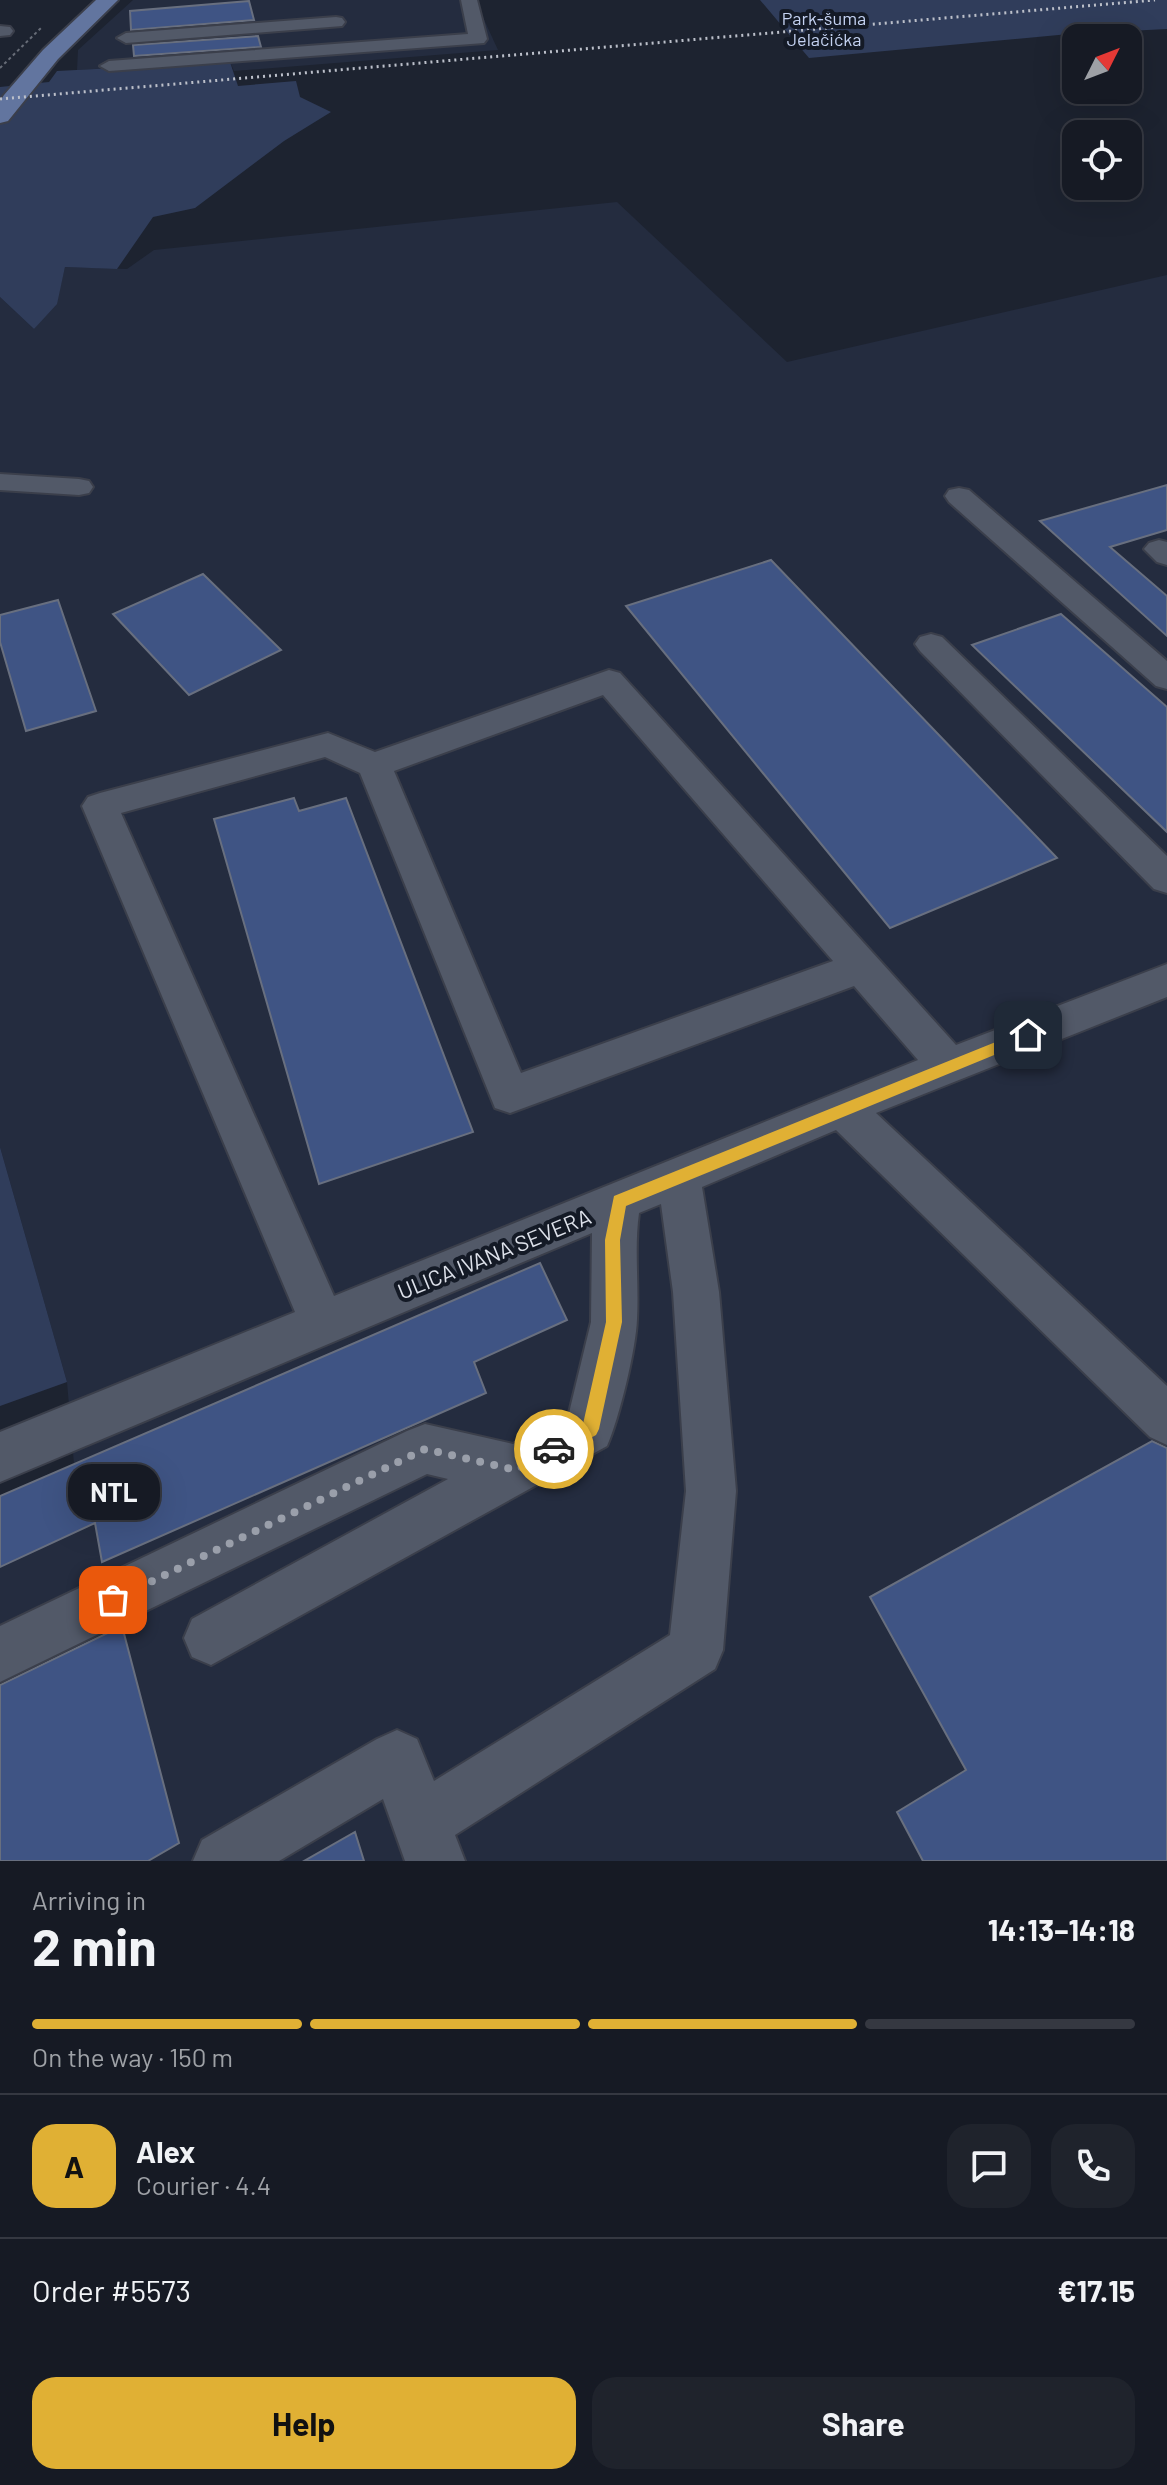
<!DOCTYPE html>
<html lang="en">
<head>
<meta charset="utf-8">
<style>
  :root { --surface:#161a24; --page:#1f232c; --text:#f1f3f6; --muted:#9ea1a6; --line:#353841; --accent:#e0b034 }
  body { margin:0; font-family:Barlow,sans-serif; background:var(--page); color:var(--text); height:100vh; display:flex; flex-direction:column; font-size:30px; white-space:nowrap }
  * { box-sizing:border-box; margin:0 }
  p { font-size:26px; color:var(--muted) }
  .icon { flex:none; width:44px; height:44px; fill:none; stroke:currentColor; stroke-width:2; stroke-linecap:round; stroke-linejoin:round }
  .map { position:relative; height:1861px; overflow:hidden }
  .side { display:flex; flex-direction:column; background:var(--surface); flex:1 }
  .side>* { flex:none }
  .needle { width:52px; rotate:48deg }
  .controls { position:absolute; left:1062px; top:24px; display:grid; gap:16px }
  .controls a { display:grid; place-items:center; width:80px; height:80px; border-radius:16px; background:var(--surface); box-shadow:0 8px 32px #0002,0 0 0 2px var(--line); font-size:40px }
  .pin { position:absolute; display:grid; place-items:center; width:68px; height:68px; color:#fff; margin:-34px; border-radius:16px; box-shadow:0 4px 12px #0006 }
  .courier { position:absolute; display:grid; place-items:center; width:80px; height:80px; margin:-40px; border:6px solid #e0b034; border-radius:50%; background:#fff; color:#222; box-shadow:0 2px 10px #0007 }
  .bubble { position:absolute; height:56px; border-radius:24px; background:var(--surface); box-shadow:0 8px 32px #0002,0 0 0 2px var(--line); font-size:26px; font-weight:700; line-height:56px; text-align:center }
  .head em { font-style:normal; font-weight:700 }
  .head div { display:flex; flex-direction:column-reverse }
  .head { display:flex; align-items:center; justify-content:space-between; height:136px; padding:0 32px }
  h1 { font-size:52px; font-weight:700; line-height:60px }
  .bar { display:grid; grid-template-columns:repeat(4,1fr); gap:12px 8px; align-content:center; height:96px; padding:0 32px }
  .bar i { height:10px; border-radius:6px; background:var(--line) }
  .bar .active { background:var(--accent) }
  .bar p { grid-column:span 4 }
  .line { display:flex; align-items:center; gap:20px; padding:0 32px; border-top:2px solid var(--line) }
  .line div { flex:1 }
  .round { display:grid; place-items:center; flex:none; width:84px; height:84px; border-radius:24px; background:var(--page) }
  .action { display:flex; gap:16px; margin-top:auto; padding:16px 32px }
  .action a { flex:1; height:92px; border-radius:24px; background:var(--accent); color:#111; font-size:32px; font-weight:700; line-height:92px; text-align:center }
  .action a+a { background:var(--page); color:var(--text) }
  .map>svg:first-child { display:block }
  .built { fill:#242c3f }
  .green { fill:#303d5b }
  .building { fill:#3f5484; stroke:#686f7f; stroke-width:2 }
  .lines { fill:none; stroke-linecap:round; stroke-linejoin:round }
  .minor-casing { stroke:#3b3f4b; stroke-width:4 }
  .major-casing { stroke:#3b3f4b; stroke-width:4 }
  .path { stroke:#676c77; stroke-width:2; stroke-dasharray:3 3; stroke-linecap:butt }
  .minor { fill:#525968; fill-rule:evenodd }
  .major { fill:#62759f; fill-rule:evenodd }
  .rail { stroke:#bcc0ca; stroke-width:3; stroke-dasharray:2 4; stroke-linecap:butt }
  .route { fill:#e0b034 }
  .done { stroke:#9a9faa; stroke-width:8; stroke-dasharray:0 14.4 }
  .labels { text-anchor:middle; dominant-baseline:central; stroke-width:8; stroke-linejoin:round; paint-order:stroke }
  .far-park-label { font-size:18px; fill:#c4d2f1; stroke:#141a26 }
  .street-label { font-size:22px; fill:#dee2eb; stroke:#141a26 }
</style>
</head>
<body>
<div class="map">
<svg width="1167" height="1861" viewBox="0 0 1167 1861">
  <rect width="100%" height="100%" fill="#1d2330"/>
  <path class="built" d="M133 0H475L498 50 234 71 230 62 77 70 78 50Z
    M617 202 787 362 1167 275V1861H0V1496L74 1464 67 1382 0 1147V297L34 329 61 284 65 267 127 269 154 250Z"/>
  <path class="green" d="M760 0H1167V29L1069 34 809 58Z
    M230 62 238 86 296 81 300 97 331 112 284 141 195 208 153 217 117 269 65 267 57 304 34 329 0 297V87L49 82 57 71Z
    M0 1147 67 1382 0 1406Z"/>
  <path class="building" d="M249 1 254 20 131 30 130 11Z
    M258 36 261 47 134 56 133 45Z
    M1167 485V530L1110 547 1167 596V636L1040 521Z
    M771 560 1057 858 890 928 626 606Z
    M203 574 281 650 189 695 113 614Z
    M58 600 96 711 26 731 0 642V615Z
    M1061 614 1167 707V832L972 645Z
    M294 798 299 811 346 798 473 1132 319 1184 214 819Z
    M540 1263 567 1320 474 1362 486 1393 102 1562 95 1523 0 1567V1496Z
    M1152 1441 1167 1448V1861H923L897 1812 966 1770 870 1597Z
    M122 1626 179 1843 148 1861H0V1685Z
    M355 1832 364 1861H304Z"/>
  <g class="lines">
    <g class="minor-casing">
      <path id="minor" d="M461 0H477L487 39 484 43 109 71 100 66 109 61 468 34Z
        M336 17 342 18 345 22 342 26 126 43 117 38 126 33Z
        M0 26 10 27 13 31 10 35 0 36Z
        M0 474 79 479 89 481 93 487 89 493 79 495 0 490Z
        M959 488 969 490 1167 661V689L1156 686 949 502 945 496 949 490Z
        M1159 540 1167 542V565L1157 562 1144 549 1149 543Z
        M931 634 942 637 1167 856V893L1154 889 920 651 915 644 920 637Z
        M609 670 620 673 956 1045 1167 964V997L876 1113 1167 1386V1445L1150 1437 836 1130 702 1187 719 1292 736 1491 723 1650 715 1669 455 1835 465 1861H405L383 1799 279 1861H193L202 1840 377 1739 397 1730 417 1739 434 1781 670 1635 686 1491 673 1292 661 1204 639 1213C634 1249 639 1283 637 1319 636 1349 619 1419 607 1446L211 1665 192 1657 184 1638 192 1619 448 1479 427 1474 0 1682V1626L407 1431 425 1424 513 1444 569 1413 591 1322 592 1233 0 1482V1432L295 1312 82 806 88 797 100 793 328 733 375 752ZM603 695 833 961 521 1073 394 771ZM325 757 360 773 495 1108 510 1113 854 986 918 1060 334 1296 121 813Z"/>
    </g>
    <g class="major-casing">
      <path id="major" d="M96 0H118L58 59 8 121 0 123V101L4 95 43 50Z"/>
    </g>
    <path class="path" d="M0 68 42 27"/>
    <use href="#minor" class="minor"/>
    <use href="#major" class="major"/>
    <path class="rail" d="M0 99 1155 0"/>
  </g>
  <path class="route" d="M1028 1029 1035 1035 1033 1039 626 1206 620 1240 622 1322 599 1429 596 1435 560 1455 554 1458 548 1455 546 1449 548 1443 583 1424 606 1322 605 1240 614 1196Z"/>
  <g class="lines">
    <path class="done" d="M113 1600 425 1449 516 1470 554 1449"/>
  </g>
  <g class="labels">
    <g class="far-park-label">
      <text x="824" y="18">Park-šuma<tspan x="824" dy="21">Jelačićka</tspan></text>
    </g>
    <g class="street-label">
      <text transform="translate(494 1253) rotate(-22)">ULICA IVANA SEVERA</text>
    </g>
  </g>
</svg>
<div class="controls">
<a><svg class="needle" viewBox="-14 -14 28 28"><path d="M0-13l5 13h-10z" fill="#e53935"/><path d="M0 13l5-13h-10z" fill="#9ea1a6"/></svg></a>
<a><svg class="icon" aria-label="locate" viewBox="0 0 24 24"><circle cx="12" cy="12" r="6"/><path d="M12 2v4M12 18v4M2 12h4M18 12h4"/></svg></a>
</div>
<div class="pin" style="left:113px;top:1600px;background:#ea580c"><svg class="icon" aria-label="bag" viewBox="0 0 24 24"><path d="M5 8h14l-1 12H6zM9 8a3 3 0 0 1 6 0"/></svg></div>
<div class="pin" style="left:1028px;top:1035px;background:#1f2937"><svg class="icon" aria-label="home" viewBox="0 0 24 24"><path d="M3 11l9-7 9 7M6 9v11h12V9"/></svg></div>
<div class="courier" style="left:554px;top:1449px"><svg class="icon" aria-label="car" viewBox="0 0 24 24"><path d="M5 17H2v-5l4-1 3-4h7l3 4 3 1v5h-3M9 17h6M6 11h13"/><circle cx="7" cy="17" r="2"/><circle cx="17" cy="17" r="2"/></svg></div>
<div class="bubble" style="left:68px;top:1464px;width:92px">NTL</div>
</div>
<section class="side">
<div class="head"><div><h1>2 min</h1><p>Arriving in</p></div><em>14:13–14:18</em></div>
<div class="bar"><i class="active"></i><i class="active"></i><i class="active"></i><i></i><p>On the way · 150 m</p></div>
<div class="line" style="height:144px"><b class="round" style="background:var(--accent);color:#111">A</b><div><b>Alex</b><p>Courier · 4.4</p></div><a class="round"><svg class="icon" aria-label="chat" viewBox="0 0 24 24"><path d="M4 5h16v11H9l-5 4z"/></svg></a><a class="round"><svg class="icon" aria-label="phone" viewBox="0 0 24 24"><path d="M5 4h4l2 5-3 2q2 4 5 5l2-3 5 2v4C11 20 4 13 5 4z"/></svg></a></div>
<div class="line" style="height:104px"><div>Order #5573</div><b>€17.15</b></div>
<div class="action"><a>Help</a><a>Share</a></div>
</section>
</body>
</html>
